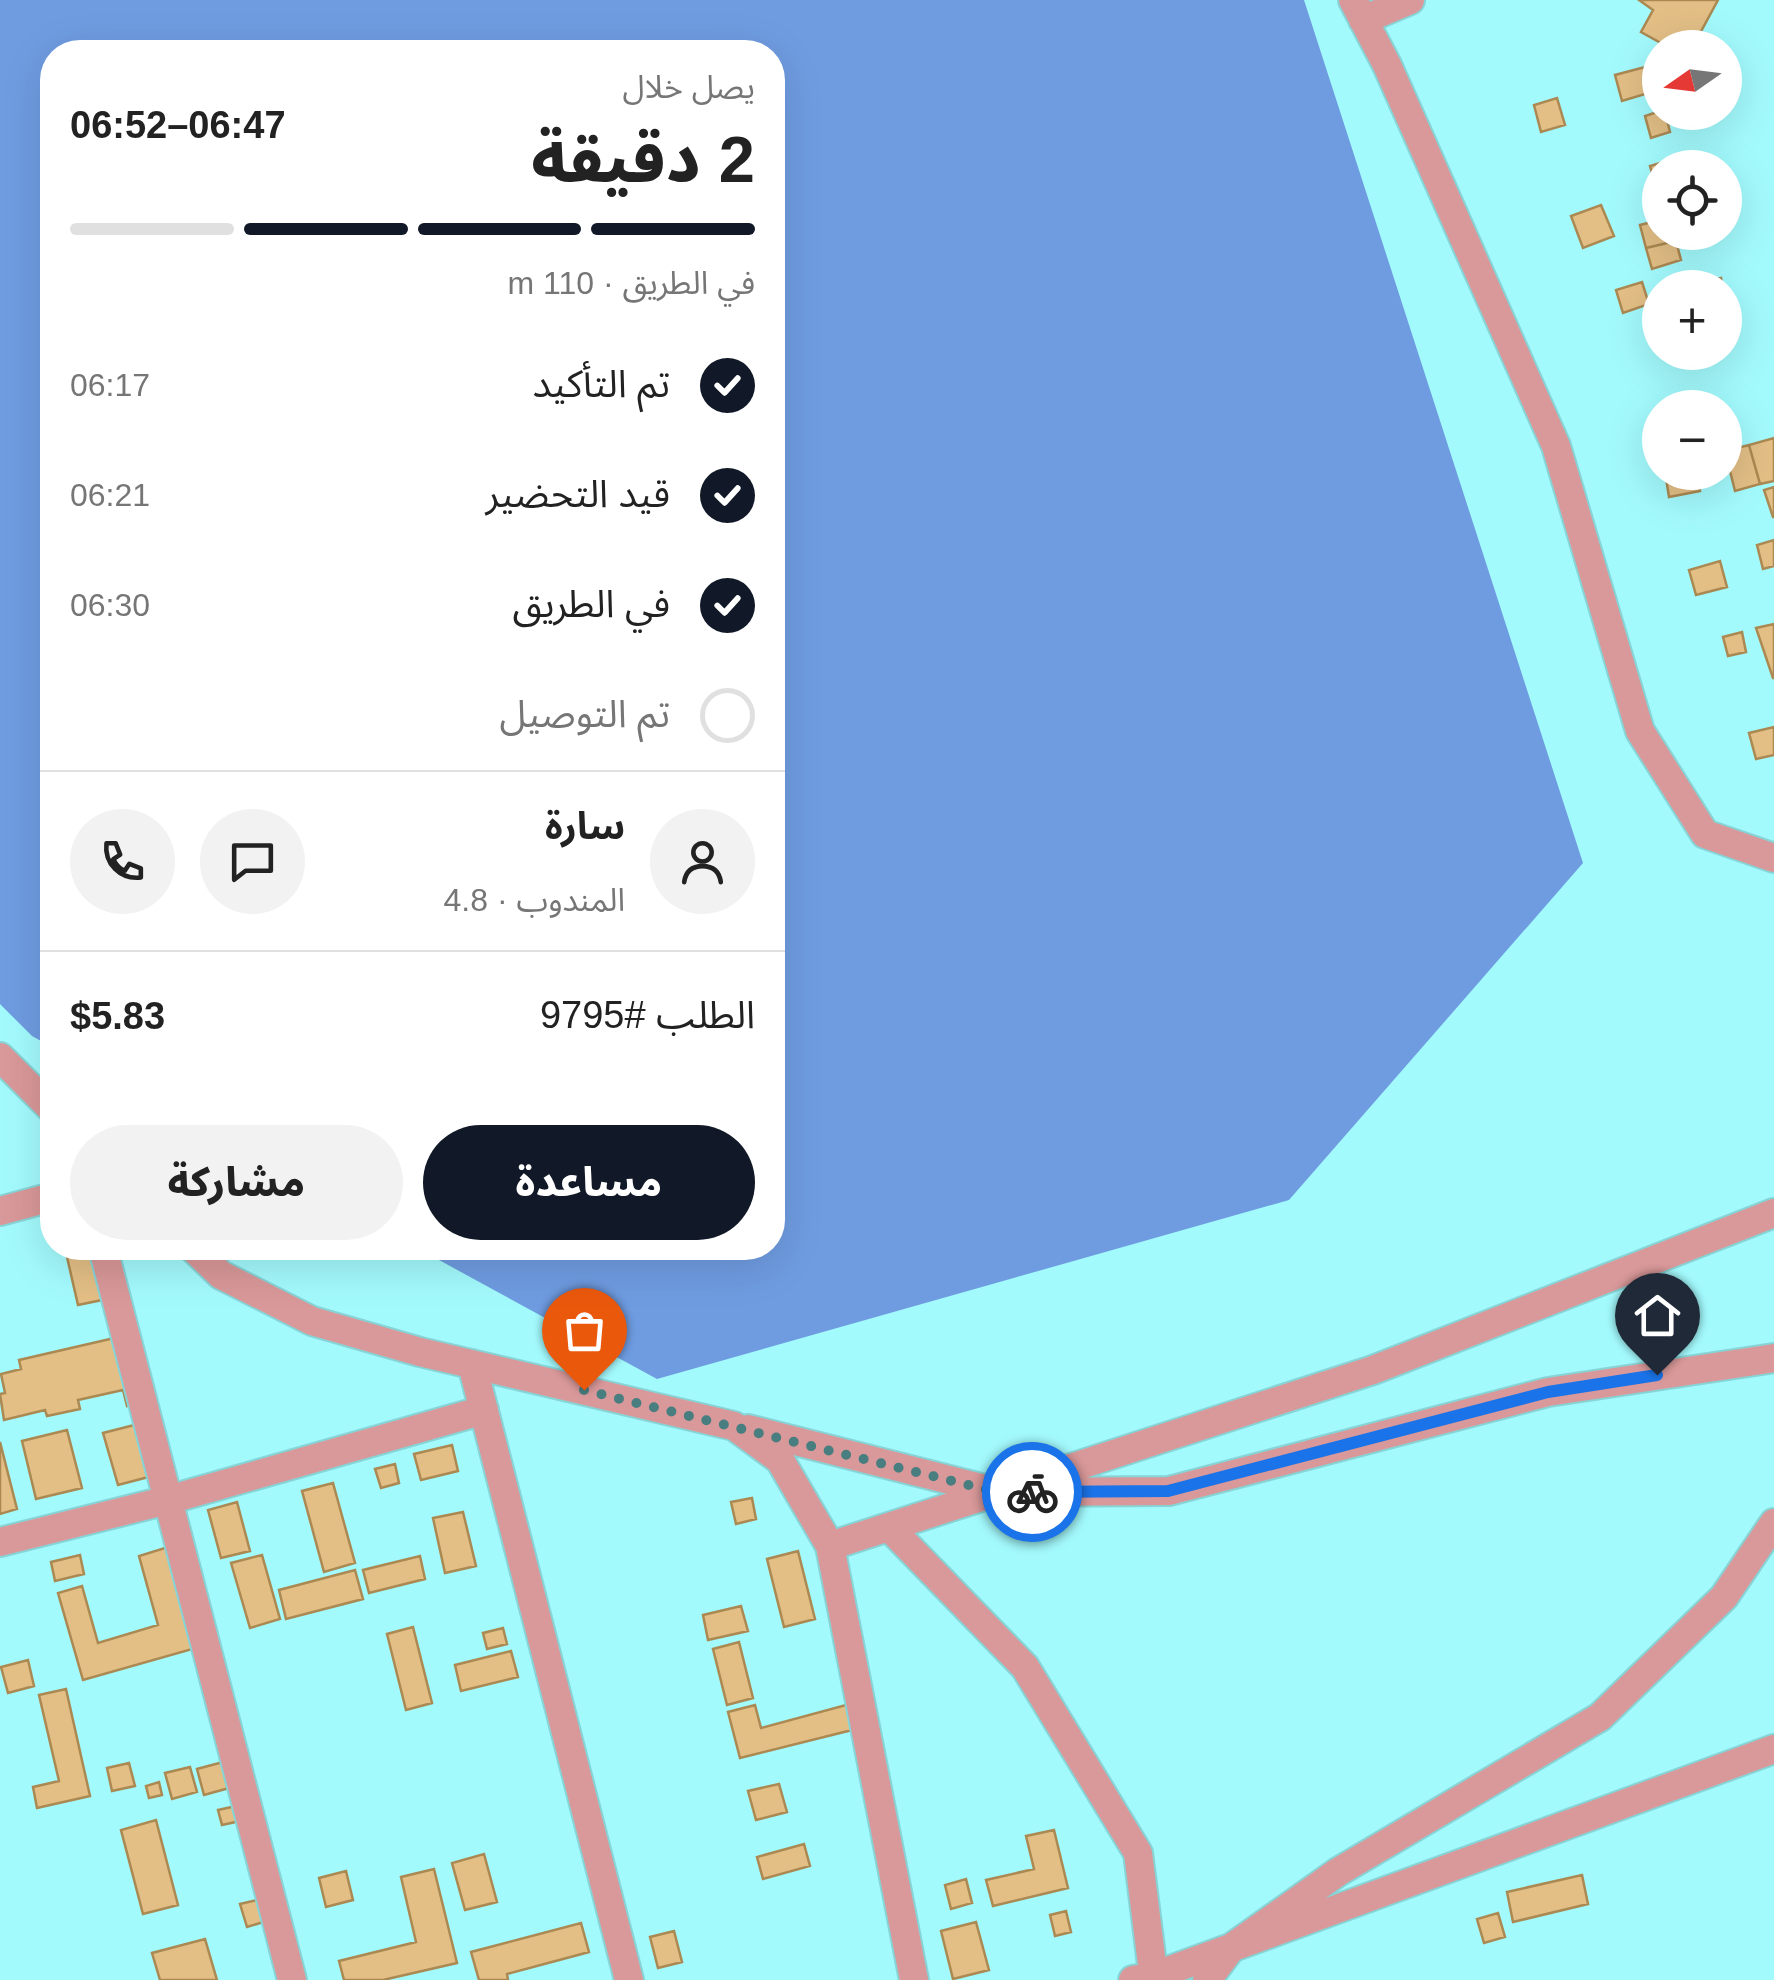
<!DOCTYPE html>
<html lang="ar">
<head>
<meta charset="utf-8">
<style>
  :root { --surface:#fff; --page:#f2f2f2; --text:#222; --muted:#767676; --line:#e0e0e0; --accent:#111827 }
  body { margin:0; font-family:Helvetica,"Noto Sans Arabic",sans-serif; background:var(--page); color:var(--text); direction:rtl; height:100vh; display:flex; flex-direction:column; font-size:38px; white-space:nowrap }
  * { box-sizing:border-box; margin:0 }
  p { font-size:32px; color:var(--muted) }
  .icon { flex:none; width:55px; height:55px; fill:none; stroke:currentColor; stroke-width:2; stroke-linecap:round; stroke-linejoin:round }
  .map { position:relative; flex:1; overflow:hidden; direction:ltr }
  .panel { position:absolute; left:40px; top:40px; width:745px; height:1220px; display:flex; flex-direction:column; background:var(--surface); border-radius:40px; box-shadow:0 10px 40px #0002; direction:rtl }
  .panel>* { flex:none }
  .needle { width:65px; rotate:256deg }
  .controls { position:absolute; left:1642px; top:30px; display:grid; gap:20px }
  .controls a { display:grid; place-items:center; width:100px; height:100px; border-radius:50%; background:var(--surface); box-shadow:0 10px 40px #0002; font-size:50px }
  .pin { position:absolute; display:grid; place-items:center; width:85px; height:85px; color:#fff; margin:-102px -42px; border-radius:50% 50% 50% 0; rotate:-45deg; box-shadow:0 0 10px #0007 }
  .pin .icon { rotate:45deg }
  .courier { position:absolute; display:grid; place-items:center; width:100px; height:100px; margin:-50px; border:8px solid #1a73e8; border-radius:50%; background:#fff; color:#222; box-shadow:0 2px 12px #0007 }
  .overview em { font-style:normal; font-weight:800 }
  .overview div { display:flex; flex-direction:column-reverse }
  .overview { display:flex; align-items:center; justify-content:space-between; height:170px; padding:0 30px }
  h1 { font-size:65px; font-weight:800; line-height:75px }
  .bar { display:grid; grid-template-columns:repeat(4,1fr); gap:15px 10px; align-content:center; height:120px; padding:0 30px }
  .bar i { height:12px; border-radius:8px; background:var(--line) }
  .bar .current { background:var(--accent) }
  .bar p { grid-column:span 4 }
  .line { display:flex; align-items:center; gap:25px; padding:0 30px; border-top:2px solid var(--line) }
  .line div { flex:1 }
  .round { display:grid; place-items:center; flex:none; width:105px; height:105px; border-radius:52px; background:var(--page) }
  ol { padding:0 30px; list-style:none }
  li { display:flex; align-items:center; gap:30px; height:110px }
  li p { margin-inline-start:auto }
  li .icon { padding:10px; border-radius:50%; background:var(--accent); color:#fff; stroke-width:4 }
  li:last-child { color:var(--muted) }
  li i { width:55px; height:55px; border:5px solid var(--line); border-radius:50% }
  .cta { display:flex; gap:20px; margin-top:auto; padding:20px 30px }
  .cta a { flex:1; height:115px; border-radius:60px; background:var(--accent); color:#fff; font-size:40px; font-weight:800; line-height:115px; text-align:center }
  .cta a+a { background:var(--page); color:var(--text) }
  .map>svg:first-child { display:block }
  .water { fill:#6f9ce1 }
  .building { fill:#e3bf86; stroke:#ab8952; stroke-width:2.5 }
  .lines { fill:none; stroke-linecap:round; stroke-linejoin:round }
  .minor-casing { stroke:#87d4d7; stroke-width:32 }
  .minor { stroke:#d99899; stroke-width:28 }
  .done { stroke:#487e80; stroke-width:10; stroke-dasharray:0 18 }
  .route { stroke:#1a73e8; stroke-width:12 }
</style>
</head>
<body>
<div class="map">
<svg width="1774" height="1980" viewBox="0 0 1774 1980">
  <rect width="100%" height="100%" fill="#a3fafd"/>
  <path class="water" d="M0 0H1304L1583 863 1289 1200 657 1379 417 1248H772V52H52V1047L32 1036 0 1004Z"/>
  <path class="building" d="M1639 0H1718L1692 48H1670L1641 32 1653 10Z
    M1645 67 1652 92 1622 101 1615 75Z
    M1557 98 1565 125 1541 132 1534 105Z
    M1660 111 1665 112 1670 132 1651 138 1645 116Z
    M1683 156 1686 168H1660V189L1657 190 1650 166Z
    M1601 205 1614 236 1583 248 1571 216Z
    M1660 220V232H1674L1676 241 1646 248 1640 225Z
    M1674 232H1706V233L1676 241Z
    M1676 241 1681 260 1652 269 1646 248Z
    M1721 278 1723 288H1692L1691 285Z
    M1642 282 1649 304 1623 313 1616 290Z
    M1725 295 1733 327 1725 329Z
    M1660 435V468L1655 470 1646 439Z
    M1774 438V481L1760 484 1749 445Z
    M1749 445 1760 484 1735 491 1725 451Z
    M1665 472H1696L1700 491 1669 497Z
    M1774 487V517H1773L1764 490Z
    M1774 540V566L1763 569 1757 545Z
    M1720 561 1727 587 1696 595 1689 570Z
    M1774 624V678H1773L1756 628Z
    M1742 632 1746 652 1728 656 1723 637Z
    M1774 727V755L1756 759 1749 733Z
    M95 1250 107 1299 78 1305 67 1257Z
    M123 1336 139 1404 127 1406 123 1390 78 1400 80 1409 47 1416 45 1410 4 1420 0 1394 5 1393 1 1374 21 1369 19 1360Z
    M142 1423 156 1475 118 1485 103 1433Z
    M67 1430 82 1488 36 1499 22 1441Z
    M0 1442 17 1509 0 1514Z
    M452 1445 458 1471 421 1480 414 1454Z
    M395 1464 399 1483 381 1488 375 1469Z
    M333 1483 355 1563 324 1572 302 1491Z
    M752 1498 756 1519 736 1524 731 1502Z
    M237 1502 250 1551 221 1558 208 1510Z
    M463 1512 476 1566 445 1573 433 1518Z
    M168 1547 196 1648 83 1680 58 1593 82 1586 98 1643 158 1625 139 1556Z
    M798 1551 815 1619 784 1627 767 1559Z
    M80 1555 84 1574 55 1581 51 1562Z
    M262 1555 280 1619 250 1628 231 1563Z
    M420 1556 425 1579 369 1593 363 1570Z
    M355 1570 363 1599 286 1619 279 1590Z
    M741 1606 748 1631 708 1640 703 1615Z
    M413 1627 432 1703 406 1710 387 1634Z
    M503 1628 507 1644 487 1649 483 1633Z
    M739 1642 753 1698 727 1705 713 1649Z
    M511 1651 518 1677 461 1691 455 1665Z
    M28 1660 34 1686 8 1693 1 1667Z
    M66 1689 90 1796 37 1808 33 1787 59 1781 39 1695Z
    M755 1705 761 1728 846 1705 852 1730 740 1758 728 1712Z
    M223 1762 229 1788 204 1795 197 1769Z
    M129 1763 135 1786 112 1791 107 1768Z
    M190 1767 197 1792 172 1799 165 1773Z
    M159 1782 162 1795 149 1798 146 1786Z
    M779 1784 787 1812 756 1820 748 1791Z
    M236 1806 240 1821 222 1825 218 1810Z
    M156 1820 178 1905 143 1914 121 1830Z
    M1054 1830 1068 1888 993 1906 986 1880 1034 1869 1026 1836Z
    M804 1844 810 1866 763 1879 757 1857Z
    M484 1854 497 1902 465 1910 452 1863Z
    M434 1869 457 1963 383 1980H344L339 1961 416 1942 401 1877Z
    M346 1871 353 1900 326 1907 319 1878Z
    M1582 1875 1588 1904 1513 1922 1507 1892Z
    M966 1879 972 1903 951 1909 945 1885Z
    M261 1899 267 1921 247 1927 240 1904Z
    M1066 1911 1071 1932 1055 1936 1050 1915Z
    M1498 1913 1505 1937 1484 1943 1477 1919Z
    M976 1922 989 1970 953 1979 941 1931Z
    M581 1923 589 1952 507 1974 508 1980H479L471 1952Z
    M674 1931 682 1962 658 1968 650 1937Z
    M205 1939 217 1980H160L152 1953Z"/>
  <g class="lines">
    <g class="minor-casing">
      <path id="minor" d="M1353 0 1387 65 1556 446 1640 731 1705 834 1774 858
        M1363 20 1410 0
        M0 1057 52 1109
        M0 1211 52 1197
        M103 1248 292 1980
        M193 1248 221 1275 312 1321 420 1352 734 1426 780 1460 830 1546 914 1980
        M472 1364 629 1980
        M748 1429 997 1492 1169 1491 1548 1392 1774 1358
        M889 1527 1025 1667 1138 1853 1154 1980
        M0 1542 168 1500 484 1410
        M830 1546 1373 1370 1774 1213
        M1133 1980 1154 1976 1774 1749
        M1207 1980 1231 1948 1338 1872 1600 1717 1724 1597 1774 1523"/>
    </g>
    <use href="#minor" class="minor"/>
  </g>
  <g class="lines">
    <path class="done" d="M584 1390 997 1492H1032"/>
    <path class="route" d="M1032 1492 1168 1491 1548 1392 1657 1375"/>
  </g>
</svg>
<div class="controls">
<a><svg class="needle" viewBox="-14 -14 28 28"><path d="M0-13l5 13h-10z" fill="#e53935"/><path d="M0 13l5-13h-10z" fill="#767676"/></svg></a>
<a><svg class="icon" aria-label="locate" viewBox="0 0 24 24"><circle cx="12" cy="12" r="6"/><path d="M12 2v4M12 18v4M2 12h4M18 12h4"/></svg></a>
<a>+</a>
<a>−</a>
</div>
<div class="pin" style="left:584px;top:1390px;background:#ea580c"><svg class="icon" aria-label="bag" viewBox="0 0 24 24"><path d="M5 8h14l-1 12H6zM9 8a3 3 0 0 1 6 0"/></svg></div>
<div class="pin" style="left:1657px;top:1375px;background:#1f2937"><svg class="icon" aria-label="home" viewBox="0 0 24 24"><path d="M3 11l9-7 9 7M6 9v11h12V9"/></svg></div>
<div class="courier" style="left:1032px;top:1492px"><svg class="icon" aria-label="bike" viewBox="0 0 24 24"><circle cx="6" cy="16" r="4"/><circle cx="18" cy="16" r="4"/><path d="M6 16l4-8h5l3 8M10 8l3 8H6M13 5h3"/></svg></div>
<section class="panel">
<div class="overview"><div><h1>2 دقيقة</h1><p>يصل خلال</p></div><em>06:47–06:52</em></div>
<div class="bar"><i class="current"></i><i class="current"></i><i class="current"></i><i></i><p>في الطريق · 110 m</p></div>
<ol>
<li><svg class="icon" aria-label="check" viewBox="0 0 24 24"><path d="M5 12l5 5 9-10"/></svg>تم التأكيد<p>06:17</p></li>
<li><svg class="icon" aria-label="check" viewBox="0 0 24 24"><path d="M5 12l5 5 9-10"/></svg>قيد التحضير<p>06:21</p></li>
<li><svg class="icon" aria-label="check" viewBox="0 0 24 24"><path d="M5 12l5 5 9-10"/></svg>في الطريق<p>06:30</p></li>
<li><i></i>تم التوصيل</li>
</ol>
<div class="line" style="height:180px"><a class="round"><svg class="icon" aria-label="person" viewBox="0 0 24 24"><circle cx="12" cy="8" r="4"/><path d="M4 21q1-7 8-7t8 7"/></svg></a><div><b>سارة</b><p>المندوب · 4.8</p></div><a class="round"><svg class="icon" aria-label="chat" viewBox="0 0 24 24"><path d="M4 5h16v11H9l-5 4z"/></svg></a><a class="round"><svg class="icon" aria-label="phone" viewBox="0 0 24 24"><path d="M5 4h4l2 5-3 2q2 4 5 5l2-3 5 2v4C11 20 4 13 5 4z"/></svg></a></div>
<div class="line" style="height:130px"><div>الطلب #9795</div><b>$5.83</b></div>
<div class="cta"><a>مساعدة</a><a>مشاركة</a></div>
</section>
</div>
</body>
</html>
